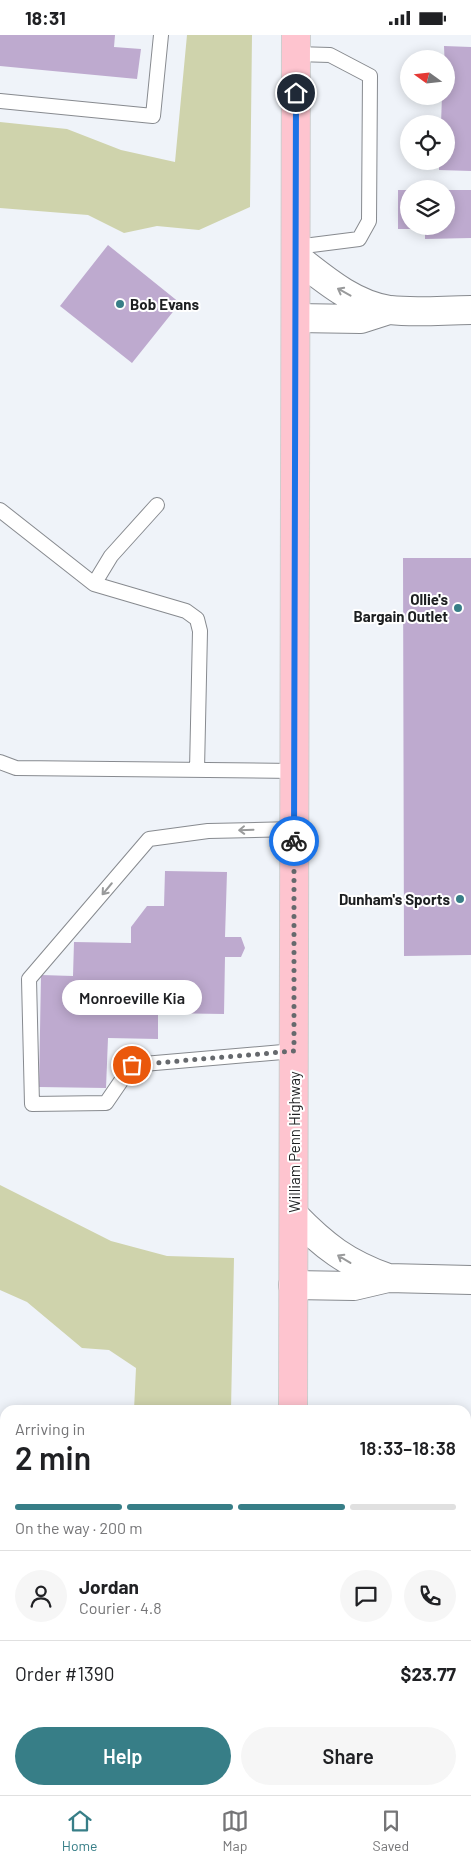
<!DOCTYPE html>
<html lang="en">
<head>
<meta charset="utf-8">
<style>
  :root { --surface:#fff; --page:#f6f6f6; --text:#202124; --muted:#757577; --line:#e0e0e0; --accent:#377e87 }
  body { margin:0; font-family:Barlow,sans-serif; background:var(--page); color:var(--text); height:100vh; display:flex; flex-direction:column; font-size:19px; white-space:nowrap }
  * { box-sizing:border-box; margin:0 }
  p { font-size:16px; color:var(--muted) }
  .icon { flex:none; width:28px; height:28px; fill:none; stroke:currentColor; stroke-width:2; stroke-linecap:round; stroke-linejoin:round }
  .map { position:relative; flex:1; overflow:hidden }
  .details { position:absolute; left:0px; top:1370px; width:471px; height:390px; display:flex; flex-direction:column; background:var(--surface); border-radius:15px 15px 0 0; box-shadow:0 2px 12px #0003 }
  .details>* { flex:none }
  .needle { width:32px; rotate:285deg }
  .controls { position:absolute; left:400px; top:15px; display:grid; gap:10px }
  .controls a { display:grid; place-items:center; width:55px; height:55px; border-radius:50%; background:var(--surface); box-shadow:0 2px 12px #0003; font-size:25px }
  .pin { position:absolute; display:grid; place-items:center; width:42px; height:42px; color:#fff; margin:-21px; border:2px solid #fff; border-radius:50%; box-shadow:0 1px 5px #0007 }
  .courier { position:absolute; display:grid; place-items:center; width:50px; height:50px; margin:-25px; border:4px solid #1a73e8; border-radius:50%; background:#fff; color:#222; box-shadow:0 1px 6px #0007 }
  .bubble { position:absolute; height:35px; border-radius:18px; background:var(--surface); box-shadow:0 2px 12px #0003; font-size:16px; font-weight:600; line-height:35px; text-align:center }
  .overview em { font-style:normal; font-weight:600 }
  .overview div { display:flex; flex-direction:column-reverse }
  .overview { display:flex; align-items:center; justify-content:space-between; height:85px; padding:0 15px }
  h1 { font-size:32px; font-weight:600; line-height:38px }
  .bar { display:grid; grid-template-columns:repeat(4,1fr); gap:8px 5px; align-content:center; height:60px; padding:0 15px }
  .bar i { height:6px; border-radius:4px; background:var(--line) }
  .bar .current { background:var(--accent) }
  .bar p { grid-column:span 4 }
  .line { display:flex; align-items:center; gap:12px; padding:0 15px; border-top:1px solid var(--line) }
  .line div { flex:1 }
  .round { display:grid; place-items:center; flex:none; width:52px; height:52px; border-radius:26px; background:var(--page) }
  .primary-button { display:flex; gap:10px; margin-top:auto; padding:10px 15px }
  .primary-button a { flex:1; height:58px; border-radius:30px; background:var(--accent); color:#fff; font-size:20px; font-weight:600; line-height:58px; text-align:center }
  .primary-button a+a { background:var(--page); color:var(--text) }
  .status { display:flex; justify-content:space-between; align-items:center; height:35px; padding:0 25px; background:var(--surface); direction:ltr }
  .status svg { height:14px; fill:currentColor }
  .tabs { display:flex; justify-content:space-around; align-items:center; height:70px; border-top:1px solid var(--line); background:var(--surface); font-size:14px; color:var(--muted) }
  .tabs a { display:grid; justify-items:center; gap:2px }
  .tabs .current { color:var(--accent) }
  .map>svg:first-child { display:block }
  .green { fill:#cfd3ac }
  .building { fill:#beaacf }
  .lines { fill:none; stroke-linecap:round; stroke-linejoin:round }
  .service-casing { stroke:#878a8f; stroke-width:16 }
  .minor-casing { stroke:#878a8f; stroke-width:30 }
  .trunk-casing { stroke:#cdcece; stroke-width:30 }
  .service { stroke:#fff; stroke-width:14 }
  .minor { stroke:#fff; stroke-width:28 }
  .trunk { stroke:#fec4cf; stroke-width:28 }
  .oneway { stroke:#999a9b }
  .done { stroke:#66696d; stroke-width:5; stroke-dasharray:0 9 }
  .route { stroke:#1a73e8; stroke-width:6 }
  .poi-dot { fill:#377e87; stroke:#fff; stroke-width:2 }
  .labels { text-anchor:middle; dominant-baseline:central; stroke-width:4; stroke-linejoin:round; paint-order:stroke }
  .poi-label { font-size:15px; font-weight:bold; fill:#1d1f21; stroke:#fff; text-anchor:end }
  .street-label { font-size:15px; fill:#1d1f21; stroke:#fff }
</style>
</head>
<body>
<div class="status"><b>18:31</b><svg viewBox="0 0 49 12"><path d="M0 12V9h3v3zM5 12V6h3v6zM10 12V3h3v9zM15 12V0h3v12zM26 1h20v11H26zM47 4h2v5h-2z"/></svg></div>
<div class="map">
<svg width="471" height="1760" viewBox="0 0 471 1760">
  <rect width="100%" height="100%" fill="#eff3f9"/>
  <path class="green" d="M187 0H252L250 172 199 195 157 191 124 198 88 180 0 173V87L67 94 121 115 175 127Z
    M0 1150 111 1206 167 1221 234 1223 231 1375H134L136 1333 109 1315 82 1313 27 1267 0 1255Z
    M94 1755H212V1760H93Z"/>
  <path class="building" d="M0 0H115L114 12 141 14 137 44 0 31Z
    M444 11 471 12V136L439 135V126H446V89H441L442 61H446Z
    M398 155H409V191H446V155H471V203L425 204V194H398Z
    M108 210 180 268 132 328 60 271Z
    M403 523H471V920L404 921Z
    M165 836 227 837 225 902H241L245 913 241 922H225L224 979 158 978V1004L108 1003 106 1053 39 1052 41 940 73 941 74 907 131 908V892L147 871H164Z
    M466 1530H471V1654L466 1655Z"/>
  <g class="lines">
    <g class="service-casing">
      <path id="service" d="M0 66 153 81 161 0
        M296 212 359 204 369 186 370 41 330 20 296 19
        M0 475 94 549 186 576 197 584 200 596 197 735
        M94 549 111 521 157 470
        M0 727 16 733 295 736
        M294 1016 132 1030 106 1068 32 1069 29 944 149 804 208 796 294 794
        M466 1498H471
        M466 1671H471"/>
    </g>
    <g class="minor-casing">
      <path id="minor" d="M296 222C324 244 354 270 390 275 416 278 445 275 471 275
        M296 283 361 284 389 275
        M294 1180C324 1211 346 1228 388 1243
        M293 1250 354 1251 388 1243 471 1245
        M0 1611 5 1612"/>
    </g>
    <g class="trunk-casing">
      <path id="trunk" d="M293 1375 296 0
        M247 1760 248 1755
        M292 1760V1755"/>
    </g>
    <use href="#service" class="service"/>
    <use href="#minor" class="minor"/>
    <use href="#trunk" class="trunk"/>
  </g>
  <defs><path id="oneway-shaft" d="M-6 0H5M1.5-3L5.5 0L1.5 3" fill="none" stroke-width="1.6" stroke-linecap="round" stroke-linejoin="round" transform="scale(1.25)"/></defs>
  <g class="oneway">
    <use href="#oneway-shaft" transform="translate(344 257) rotate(-151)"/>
    <use href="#oneway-shaft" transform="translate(246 795) rotate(178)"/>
    <use href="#oneway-shaft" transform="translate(107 854) rotate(130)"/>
    <use href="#oneway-shaft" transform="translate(344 1224) rotate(-149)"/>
  </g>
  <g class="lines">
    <path class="done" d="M132 1030 294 1016V806"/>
    <path class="route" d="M294 806 296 58"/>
  </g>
  <g class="poi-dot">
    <circle cx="120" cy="269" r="5"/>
    <circle cx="458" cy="573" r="5"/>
    <circle cx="460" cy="864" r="5"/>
  </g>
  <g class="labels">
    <g class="poi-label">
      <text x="130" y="269" text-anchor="start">Bob Evans</text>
      <text x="448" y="564">Ollie's<tspan x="448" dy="17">Bargain Outlet</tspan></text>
      <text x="450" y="864">Dunham's Sports</text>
    </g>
    <g class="street-label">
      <text transform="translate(294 1107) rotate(-90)">William Penn Highway</text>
    </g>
  </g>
</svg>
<div class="controls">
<a><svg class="needle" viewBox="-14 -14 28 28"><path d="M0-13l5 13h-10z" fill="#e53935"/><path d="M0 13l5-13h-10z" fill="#757577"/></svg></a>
<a><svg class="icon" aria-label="locate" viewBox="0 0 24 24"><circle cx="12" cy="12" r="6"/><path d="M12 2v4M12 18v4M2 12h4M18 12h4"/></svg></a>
<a><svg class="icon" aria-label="layers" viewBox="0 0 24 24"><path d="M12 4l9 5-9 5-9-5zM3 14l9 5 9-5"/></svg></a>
</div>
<div class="pin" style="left:132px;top:1030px;background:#ea580c"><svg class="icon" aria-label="bag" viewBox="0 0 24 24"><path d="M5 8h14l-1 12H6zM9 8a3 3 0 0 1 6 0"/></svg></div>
<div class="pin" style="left:296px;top:58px;background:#1f2937"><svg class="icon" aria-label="home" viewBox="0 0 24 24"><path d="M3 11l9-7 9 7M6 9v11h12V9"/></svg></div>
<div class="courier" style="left:294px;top:806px"><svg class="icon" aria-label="bike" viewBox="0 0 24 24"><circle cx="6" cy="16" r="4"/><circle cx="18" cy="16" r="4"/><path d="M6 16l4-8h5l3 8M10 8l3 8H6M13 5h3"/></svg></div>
<div class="bubble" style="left:62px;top:945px;width:140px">Monroeville Kia</div>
<section class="details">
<div class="overview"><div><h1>2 min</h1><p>Arriving in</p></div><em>18:33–18:38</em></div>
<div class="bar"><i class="current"></i><i class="current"></i><i class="current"></i><i></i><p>On the way · 200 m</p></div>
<div class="line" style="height:90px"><a class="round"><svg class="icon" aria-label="person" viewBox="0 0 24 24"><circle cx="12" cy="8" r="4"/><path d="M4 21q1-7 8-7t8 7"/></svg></a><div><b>Jordan</b><p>Courier · 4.8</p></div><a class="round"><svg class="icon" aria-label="chat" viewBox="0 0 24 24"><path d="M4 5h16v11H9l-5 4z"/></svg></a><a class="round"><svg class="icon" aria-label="phone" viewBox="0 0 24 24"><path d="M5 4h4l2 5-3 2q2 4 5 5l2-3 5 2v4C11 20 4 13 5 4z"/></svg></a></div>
<div class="line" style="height:65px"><div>Order #1390</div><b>$23.77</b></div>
<div class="primary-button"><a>Help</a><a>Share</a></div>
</section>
</div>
<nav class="tabs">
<a class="current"><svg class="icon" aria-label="home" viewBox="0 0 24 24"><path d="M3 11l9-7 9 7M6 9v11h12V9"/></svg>Home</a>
<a><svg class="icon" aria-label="map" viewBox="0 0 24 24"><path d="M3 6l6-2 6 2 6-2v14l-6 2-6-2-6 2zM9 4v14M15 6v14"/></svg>Map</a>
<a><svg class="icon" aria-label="saved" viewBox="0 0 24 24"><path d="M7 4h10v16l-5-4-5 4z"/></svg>Saved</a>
</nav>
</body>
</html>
